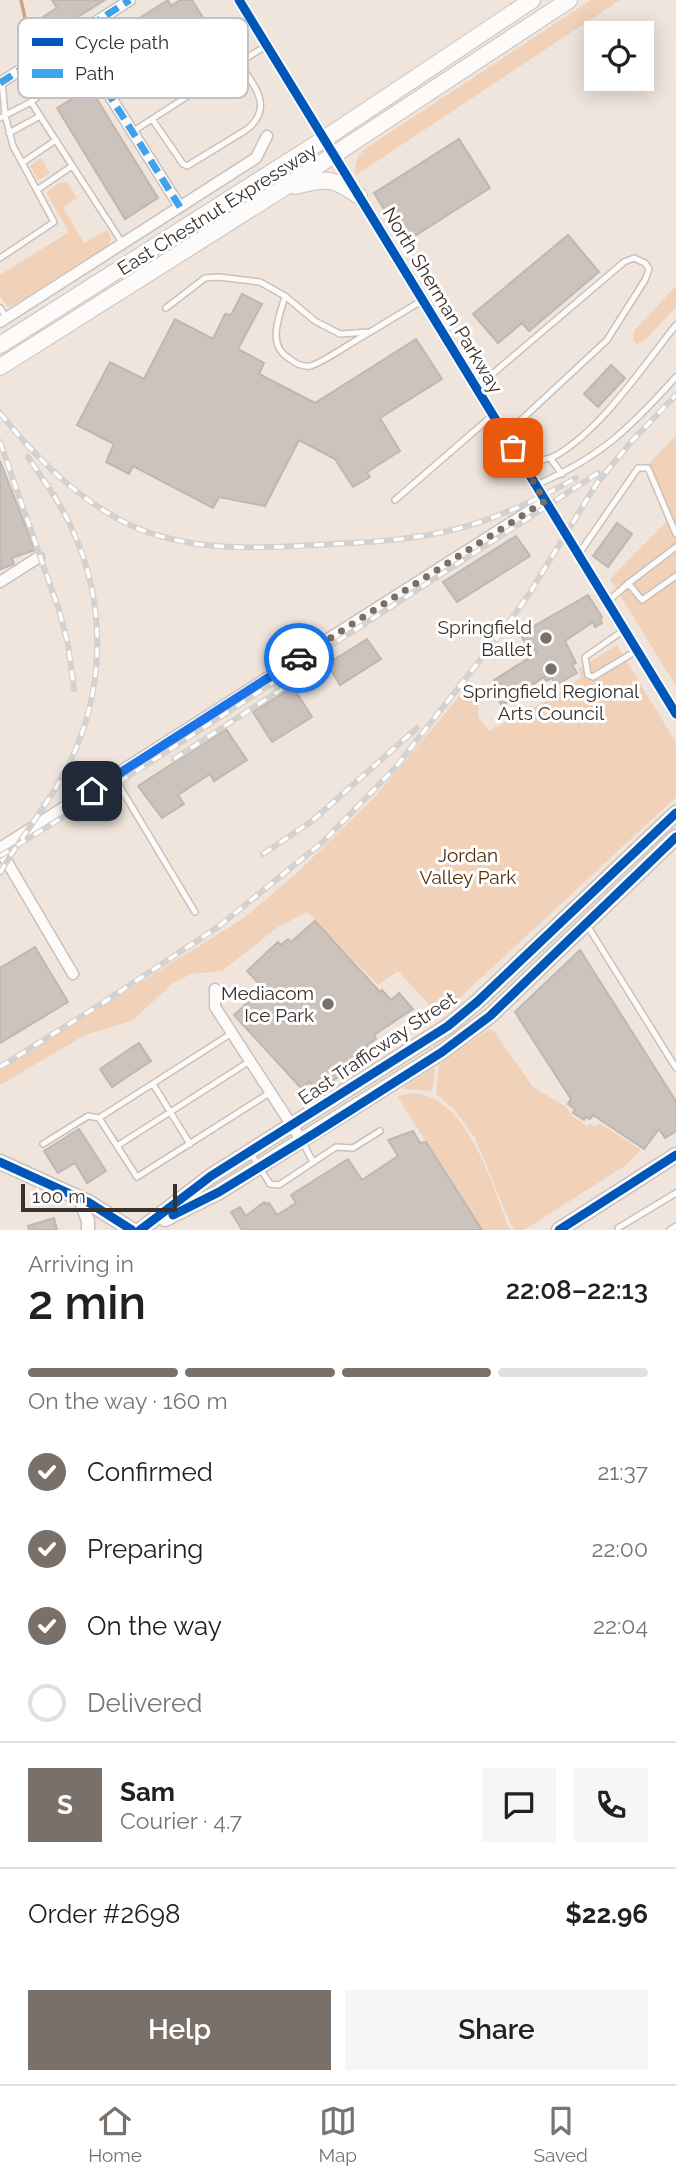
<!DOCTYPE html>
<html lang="en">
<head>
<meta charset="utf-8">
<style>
  :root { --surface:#fff; --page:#f6f6f6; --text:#202124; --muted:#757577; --line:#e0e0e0; --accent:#79706a }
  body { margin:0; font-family:Raleway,sans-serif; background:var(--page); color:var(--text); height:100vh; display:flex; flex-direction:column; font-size:26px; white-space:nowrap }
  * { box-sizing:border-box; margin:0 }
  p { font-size:23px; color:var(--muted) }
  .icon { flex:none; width:38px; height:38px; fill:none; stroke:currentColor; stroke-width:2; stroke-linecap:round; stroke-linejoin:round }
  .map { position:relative; height:1230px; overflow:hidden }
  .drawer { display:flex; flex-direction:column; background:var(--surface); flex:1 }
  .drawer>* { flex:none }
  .buttons { position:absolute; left:584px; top:21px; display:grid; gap:14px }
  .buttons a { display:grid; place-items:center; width:70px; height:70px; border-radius:0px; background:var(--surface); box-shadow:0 4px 18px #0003; font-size:35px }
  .scale { position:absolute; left:21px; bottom:18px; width:156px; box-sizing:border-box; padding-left:7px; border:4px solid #39312c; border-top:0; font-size:19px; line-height:24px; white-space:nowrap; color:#39312c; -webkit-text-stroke:5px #fff; paint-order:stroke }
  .pin { position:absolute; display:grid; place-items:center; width:60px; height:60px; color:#fff; margin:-30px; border-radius:14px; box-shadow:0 4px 10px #0006 }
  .courier { position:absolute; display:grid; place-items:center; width:70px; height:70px; margin:-35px; border:5px solid #1a73e8; border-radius:50%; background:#fff; color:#222; box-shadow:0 2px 9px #0007 }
  .overview em { font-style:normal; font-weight:600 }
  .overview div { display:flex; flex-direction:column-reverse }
  .overview { display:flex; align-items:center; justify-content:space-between; height:119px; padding:0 28px }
  h1 { font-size:46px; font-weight:600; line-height:52px }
  .bar { display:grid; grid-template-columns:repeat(4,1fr); gap:10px 7px; align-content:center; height:84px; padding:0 28px }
  .bar i { height:9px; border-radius:5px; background:var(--line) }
  .bar .current { background:var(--accent) }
  .bar p { grid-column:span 4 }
  .line { display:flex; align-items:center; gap:18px; padding:0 28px; border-top:2px solid var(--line) }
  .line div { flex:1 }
  .round { display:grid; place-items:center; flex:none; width:74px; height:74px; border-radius:0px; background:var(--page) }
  ol { padding:0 28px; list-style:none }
  li { display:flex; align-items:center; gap:21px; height:77px }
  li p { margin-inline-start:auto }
  li .icon { padding:7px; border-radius:50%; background:var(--accent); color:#fff; stroke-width:4 }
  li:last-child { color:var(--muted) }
  li i { width:38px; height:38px; border:4px solid var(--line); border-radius:50% }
  .action { display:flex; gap:14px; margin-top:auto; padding:14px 28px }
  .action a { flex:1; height:80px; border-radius:0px; background:var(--accent); color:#fff; font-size:28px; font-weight:600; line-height:80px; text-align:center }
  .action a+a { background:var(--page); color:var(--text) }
  .dock { display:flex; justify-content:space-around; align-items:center; height:98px; border-top:2px solid var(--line); background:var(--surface); font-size:19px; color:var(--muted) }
  .dock a { display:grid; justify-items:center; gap:4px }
  .dock .current { color:var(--accent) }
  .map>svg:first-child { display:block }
  .green { fill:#f1d1b7 }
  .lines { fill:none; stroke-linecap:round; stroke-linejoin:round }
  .stream { stroke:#cba583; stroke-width:3.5 }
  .building { fill:#ccc3bd; stroke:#bfb7b0; stroke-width:2; fill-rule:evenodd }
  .service-casing { stroke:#c9c1bb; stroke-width:8 }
  .minor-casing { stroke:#c9c1bb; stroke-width:13 }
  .tertiary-casing { stroke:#c9c1bb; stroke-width:15 }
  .secondary-casing { stroke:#c9c1bb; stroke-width:17 }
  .primary-casing { stroke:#c9c1bb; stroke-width:18 }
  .service { stroke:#fdfbfa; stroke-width:5 }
  .minor { stroke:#fdfbfa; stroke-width:10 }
  .tertiary { stroke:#fdfbfa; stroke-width:12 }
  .secondary { stroke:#fdfbfa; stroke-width:14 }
  .primary { stroke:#fdfbfa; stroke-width:16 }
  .rail-casing { stroke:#d4d1cf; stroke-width:6 }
  .rail { stroke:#fff; stroke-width:3.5; stroke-dasharray:10; stroke-linecap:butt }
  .quiet { stroke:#3fa3eb; stroke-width:7; stroke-dasharray:14 7; stroke-linecap:butt }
  .cycleway-casing { stroke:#fff; stroke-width:13 }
  .cycleway { stroke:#0057b8; stroke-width:9 }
  .done { stroke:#79706a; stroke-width:7; stroke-dasharray:0 12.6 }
  .route { stroke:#1a73e8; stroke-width:9 }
  .poi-dot { fill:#79706a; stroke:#fff; stroke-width:2.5 }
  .labels { text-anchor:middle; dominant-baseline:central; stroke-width:6; stroke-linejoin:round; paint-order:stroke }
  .street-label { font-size:19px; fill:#39312c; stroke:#fff }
  .poi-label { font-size:19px; fill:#39312c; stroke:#fff; text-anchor:end }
  .park-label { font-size:19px; fill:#512d0a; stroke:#fff }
  .key { fill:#fff; stroke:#c4c1c0; stroke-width:2 }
  .key-label { font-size:19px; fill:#39312c }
</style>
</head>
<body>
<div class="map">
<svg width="676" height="1230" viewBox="0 0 676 1230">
  <rect width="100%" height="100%" fill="#efe5dd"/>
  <path class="green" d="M591 0H620L356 175C353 162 359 154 368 147Z
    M41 158 50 173 38 180 30 166Z
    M67 182 77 198 63 207 84 243 107 230 111 238 109 245 10 307 7 306 0 296V275L69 232 46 193 58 183Z
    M676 286V307L646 339 637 344 633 340 634 331Z
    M676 435V686L610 579 669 519 646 467Z
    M617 645 676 743V797L440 1016 398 971 378 985 307 912 278 927 222 971 192 974 174 982 133 1020 85 1035 0 1085V1070L244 918 300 870 372 800 464 691 479 697 478 717 489 731 550 699 581 678 578 669Z
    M489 1029 493 1030 533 1087 566 1107 572 1116 587 1126 590 1124 596 1127 599 1123 641 1150 626 1165 524 1230H515L511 1225 475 1138 456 1111 436 1094 439 1065Z
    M432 1069H435L432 1091 405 1089V1086Z
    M411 1093C469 1095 492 1187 510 1230H482L397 1096Z"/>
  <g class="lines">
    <path class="stream" d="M21 0 31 46"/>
  </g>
  <path class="building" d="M52 0H105L50 34 41 18 57 8Z
    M168 0 171 6 180 0H192L217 40 201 51 204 57 138 98 122 73 136 65 116 33ZM174 31 180 39 148 58 143 50Z
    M90 88 158 198 125 219 57 108Z
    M459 139 490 188 405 242 374 193Z
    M568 235 599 272 529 331 522 323 498 343 473 314Z
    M242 294 262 304 238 349 264 363 259 374 315 403 416 339 442 379 380 418 400 451 367 472 370 477 353 487 335 459 299 440 265 506 219 497 213 508 133 466 129 474 106 462 114 444 77 425 110 362 144 379 175 319 213 339 225 314 231 315Z
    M611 365 625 378 598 407 584 394Z
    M0 461 35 550 12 558 14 564 1 569 0 561H2L0 555Z
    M617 523 632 534 608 567 593 556Z
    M516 536 530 556 457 602 443 582Z
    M588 595 602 617 600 618 602 623 595 627 593 622 565 641 576 663 572 665 577 673 556 685 552 678 546 681 544 677 502 706 497 697 493 700 488 690 496 684 494 680 537 653 528 640 525 642 520 634Z
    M367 639 381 659 340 685 327 664Z
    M293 687 312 717 272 742 253 712Z
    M226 729 247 760 214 781 210 774 178 795 184 804 162 818 138 786Z
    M315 921 380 992 382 990 391 1000 399 993 413 1009 374 1035 376 1039 367 1045 373 1054 316 1092 310 1082 301 1088 234 1015 263 988 247 971 278 942 281 945 288 939 291 942Z
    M35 947 68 1002 0 1043V968Z
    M580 950 676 1101V1131L665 1138 659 1129 644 1149 593 1115 590 1119 586 1117 584 1120 573 1113 575 1109 568 1104 571 1099 515 1012Z
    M139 1043 151 1061 112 1087 100 1069Z
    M79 1129 106 1171 87 1183 75 1163 58 1173 44 1151Z
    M413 1131 420 1143 426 1142 482 1230H242L231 1212 240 1207 246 1216 264 1202 266 1204 269 1203 277 1215 296 1203 291 1195 348 1159 362 1180 398 1156 388 1140Z
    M54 1218 57 1230H29L28 1226Z"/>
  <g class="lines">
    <g class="service-casing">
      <path id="service" d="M35 60C48 81 52 86 31 102L123 244
        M0 118 31 102
        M152 119 183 164 187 166 246 130C275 108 254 85 239 63
        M132 132 267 45
        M9 133 40 116
        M22 163 56 140
        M37 190 72 166
        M0 258 54 222 13 146 5 115 2 81
        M285 296C279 318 266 345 290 359 295 363 303 367 310 366 321 364 355 340 367 334
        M0 308 7 318
        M166 308 205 278 219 277 260 282 285 296 315 321 340 334 370 332 423 300
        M476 388 624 262 634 258 645 263 649 269 645 280 607 340 505 435
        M550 458 562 474
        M521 461C531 460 544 461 553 457 600 432 643 366 676 325
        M536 485C601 457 629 429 676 377
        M395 500 493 415
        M578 555 638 468H648L676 534
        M628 583 642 600 676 576
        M607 602 630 582 676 547
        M624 630 585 657 588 675 593 677 636 651
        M114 777 195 912
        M587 925 676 1068
        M232 1033 99 1118 137 1177 271 1092
        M153 1084 190 1144
        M302 1141 313 1162
        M43 1144 88 1116 99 1118
        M117 1146 250 1061
        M250 1152 270 1184 279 1185 336 1147 353 1148 380 1131
        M618 1228 676 1193
        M670 1230 676 1226"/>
    </g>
    <g class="minor-casing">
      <path id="minor" d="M239 0 676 714
        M72 36 180 207
        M0 83 130 0
        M0 322 256 158 267 136
        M0 582 39 557
        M0 848 545 501
        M0 850 73 974
        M215 989V1007L302 1141"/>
    </g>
    <g class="tertiary-casing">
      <path id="tertiary" d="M80 1199 88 1221V1230"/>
    </g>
    <g class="secondary-casing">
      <path id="secondary" d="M0 1162 88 1202 132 1230
        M165 1219 219 1192 442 1052 490 1016 676 837
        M140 1230 211 1176 448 1026 477 1002 676 813
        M559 1230 676 1155"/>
    </g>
    <g class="primary-casing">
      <path id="primary" d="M295 186C327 178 332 177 359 196
        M0 345 324 139 532 0
        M0 367 282 189 569 0"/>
    </g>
    <use href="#service" class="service"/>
    <use href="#minor" class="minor"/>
    <use href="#tertiary" class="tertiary"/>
    <use href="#secondary" class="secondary"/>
    <use href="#primary" class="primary"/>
    <g class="rail-casing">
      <path id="rail" d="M0 413C35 457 77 499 128 524 191 554 265 548 332 544 377 542 420 539 464 527 503 516 540 498 576 478
        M0 442 59 610 68 644 74 689
        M174 759 288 685
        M263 854 312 821 417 728
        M0 856 118 783 598 473
        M0 873C20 838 47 806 66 770 105 695 108 606 72 529 61 503 43 480 28 457
        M0 1067 98 1006 218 927 324 841 395 768 503 631 531 591 597 483 632 441 676 395"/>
    </g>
    <use href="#rail" class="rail"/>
    <path class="quiet" d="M72 36 180 207
      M0 83 130 0"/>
    <g class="cycleway-casing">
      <path id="cycleway" d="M239 0 676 714
        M0 1162 88 1202 132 1230
        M173 1215 219 1192 315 1133 442 1052 490 1016 676 837
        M140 1230 211 1176 448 1026 477 1002 676 813
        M559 1230 676 1155"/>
    </g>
    <use href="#cycleway" class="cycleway"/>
  </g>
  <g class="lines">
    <path class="done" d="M299 658 545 501 513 448"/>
    <path class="route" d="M92 791 299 658"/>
  </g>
  <g class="poi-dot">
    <circle cx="546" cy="638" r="7"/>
    <circle cx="551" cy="669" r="7"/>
    <circle cx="328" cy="1004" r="7"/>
  </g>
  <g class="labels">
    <g class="street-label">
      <text transform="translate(217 209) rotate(-32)">East Chestnut Expressway</text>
      <text transform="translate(443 300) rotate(59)">North Sherman Parkway</text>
      <text transform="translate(377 1048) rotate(-34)">East Trafficway Street</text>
    </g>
    <g class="poi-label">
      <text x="532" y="627">Springfield<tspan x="532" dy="22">Ballet</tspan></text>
      <text x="551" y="691" text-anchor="middle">Springfield Regional<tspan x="551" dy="22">Arts Council</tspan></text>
      <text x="314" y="993">Mediacom<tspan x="314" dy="22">Ice Park</tspan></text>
    </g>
    <g class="park-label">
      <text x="468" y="855">Jordan<tspan x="468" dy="22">Valley Park</tspan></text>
    </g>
  </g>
  <rect x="18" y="18" width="230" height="80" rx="10" class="key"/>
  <rect x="32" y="38" width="31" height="8" fill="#0057b8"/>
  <rect x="32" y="69" width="31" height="9" fill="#3fa3eb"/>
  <g class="key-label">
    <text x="75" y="49">Cycle path</text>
    <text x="75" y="80">Path</text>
  </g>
</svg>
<div class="buttons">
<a><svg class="icon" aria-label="locate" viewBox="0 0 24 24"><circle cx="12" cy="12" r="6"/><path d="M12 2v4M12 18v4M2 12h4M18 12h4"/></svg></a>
</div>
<div class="scale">100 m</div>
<div class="pin" style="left:513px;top:448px;background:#ea580c"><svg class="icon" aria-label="bag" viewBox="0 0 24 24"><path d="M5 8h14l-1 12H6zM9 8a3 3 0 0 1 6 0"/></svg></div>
<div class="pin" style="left:92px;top:791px;background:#1f2937"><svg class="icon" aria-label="home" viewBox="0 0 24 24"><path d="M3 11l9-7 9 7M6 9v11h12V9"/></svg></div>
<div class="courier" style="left:299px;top:658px"><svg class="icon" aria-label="car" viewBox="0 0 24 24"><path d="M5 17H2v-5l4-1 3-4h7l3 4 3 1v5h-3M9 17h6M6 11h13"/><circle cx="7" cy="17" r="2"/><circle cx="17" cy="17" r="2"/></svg></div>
</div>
<section class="drawer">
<div class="overview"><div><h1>2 min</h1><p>Arriving in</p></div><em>22:08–22:13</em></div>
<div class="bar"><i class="current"></i><i class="current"></i><i class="current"></i><i></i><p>On the way · 160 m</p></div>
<ol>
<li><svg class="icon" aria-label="check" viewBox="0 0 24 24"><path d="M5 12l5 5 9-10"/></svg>Confirmed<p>21:37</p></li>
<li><svg class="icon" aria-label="check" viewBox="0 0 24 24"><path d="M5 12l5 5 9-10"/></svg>Preparing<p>22:00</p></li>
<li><svg class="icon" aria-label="check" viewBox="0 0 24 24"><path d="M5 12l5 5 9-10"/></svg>On the way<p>22:04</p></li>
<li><i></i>Delivered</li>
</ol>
<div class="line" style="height:126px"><b class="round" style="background:var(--accent);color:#fff">S</b><div><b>Sam</b><p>Courier · 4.7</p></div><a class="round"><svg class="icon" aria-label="chat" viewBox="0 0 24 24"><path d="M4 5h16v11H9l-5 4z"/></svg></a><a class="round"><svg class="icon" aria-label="phone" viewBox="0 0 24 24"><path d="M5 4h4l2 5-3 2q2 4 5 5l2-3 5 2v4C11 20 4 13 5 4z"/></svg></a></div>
<div class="line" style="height:91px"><div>Order #2698</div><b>$22.96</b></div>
<div class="action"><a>Help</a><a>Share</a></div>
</section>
<nav class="dock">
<a class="current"><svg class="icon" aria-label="home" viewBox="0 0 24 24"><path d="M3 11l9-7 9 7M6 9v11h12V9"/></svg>Home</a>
<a><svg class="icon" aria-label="map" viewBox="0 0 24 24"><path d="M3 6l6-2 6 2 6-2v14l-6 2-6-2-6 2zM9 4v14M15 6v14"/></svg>Map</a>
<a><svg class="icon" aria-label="saved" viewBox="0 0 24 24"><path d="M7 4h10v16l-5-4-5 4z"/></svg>Saved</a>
</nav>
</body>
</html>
